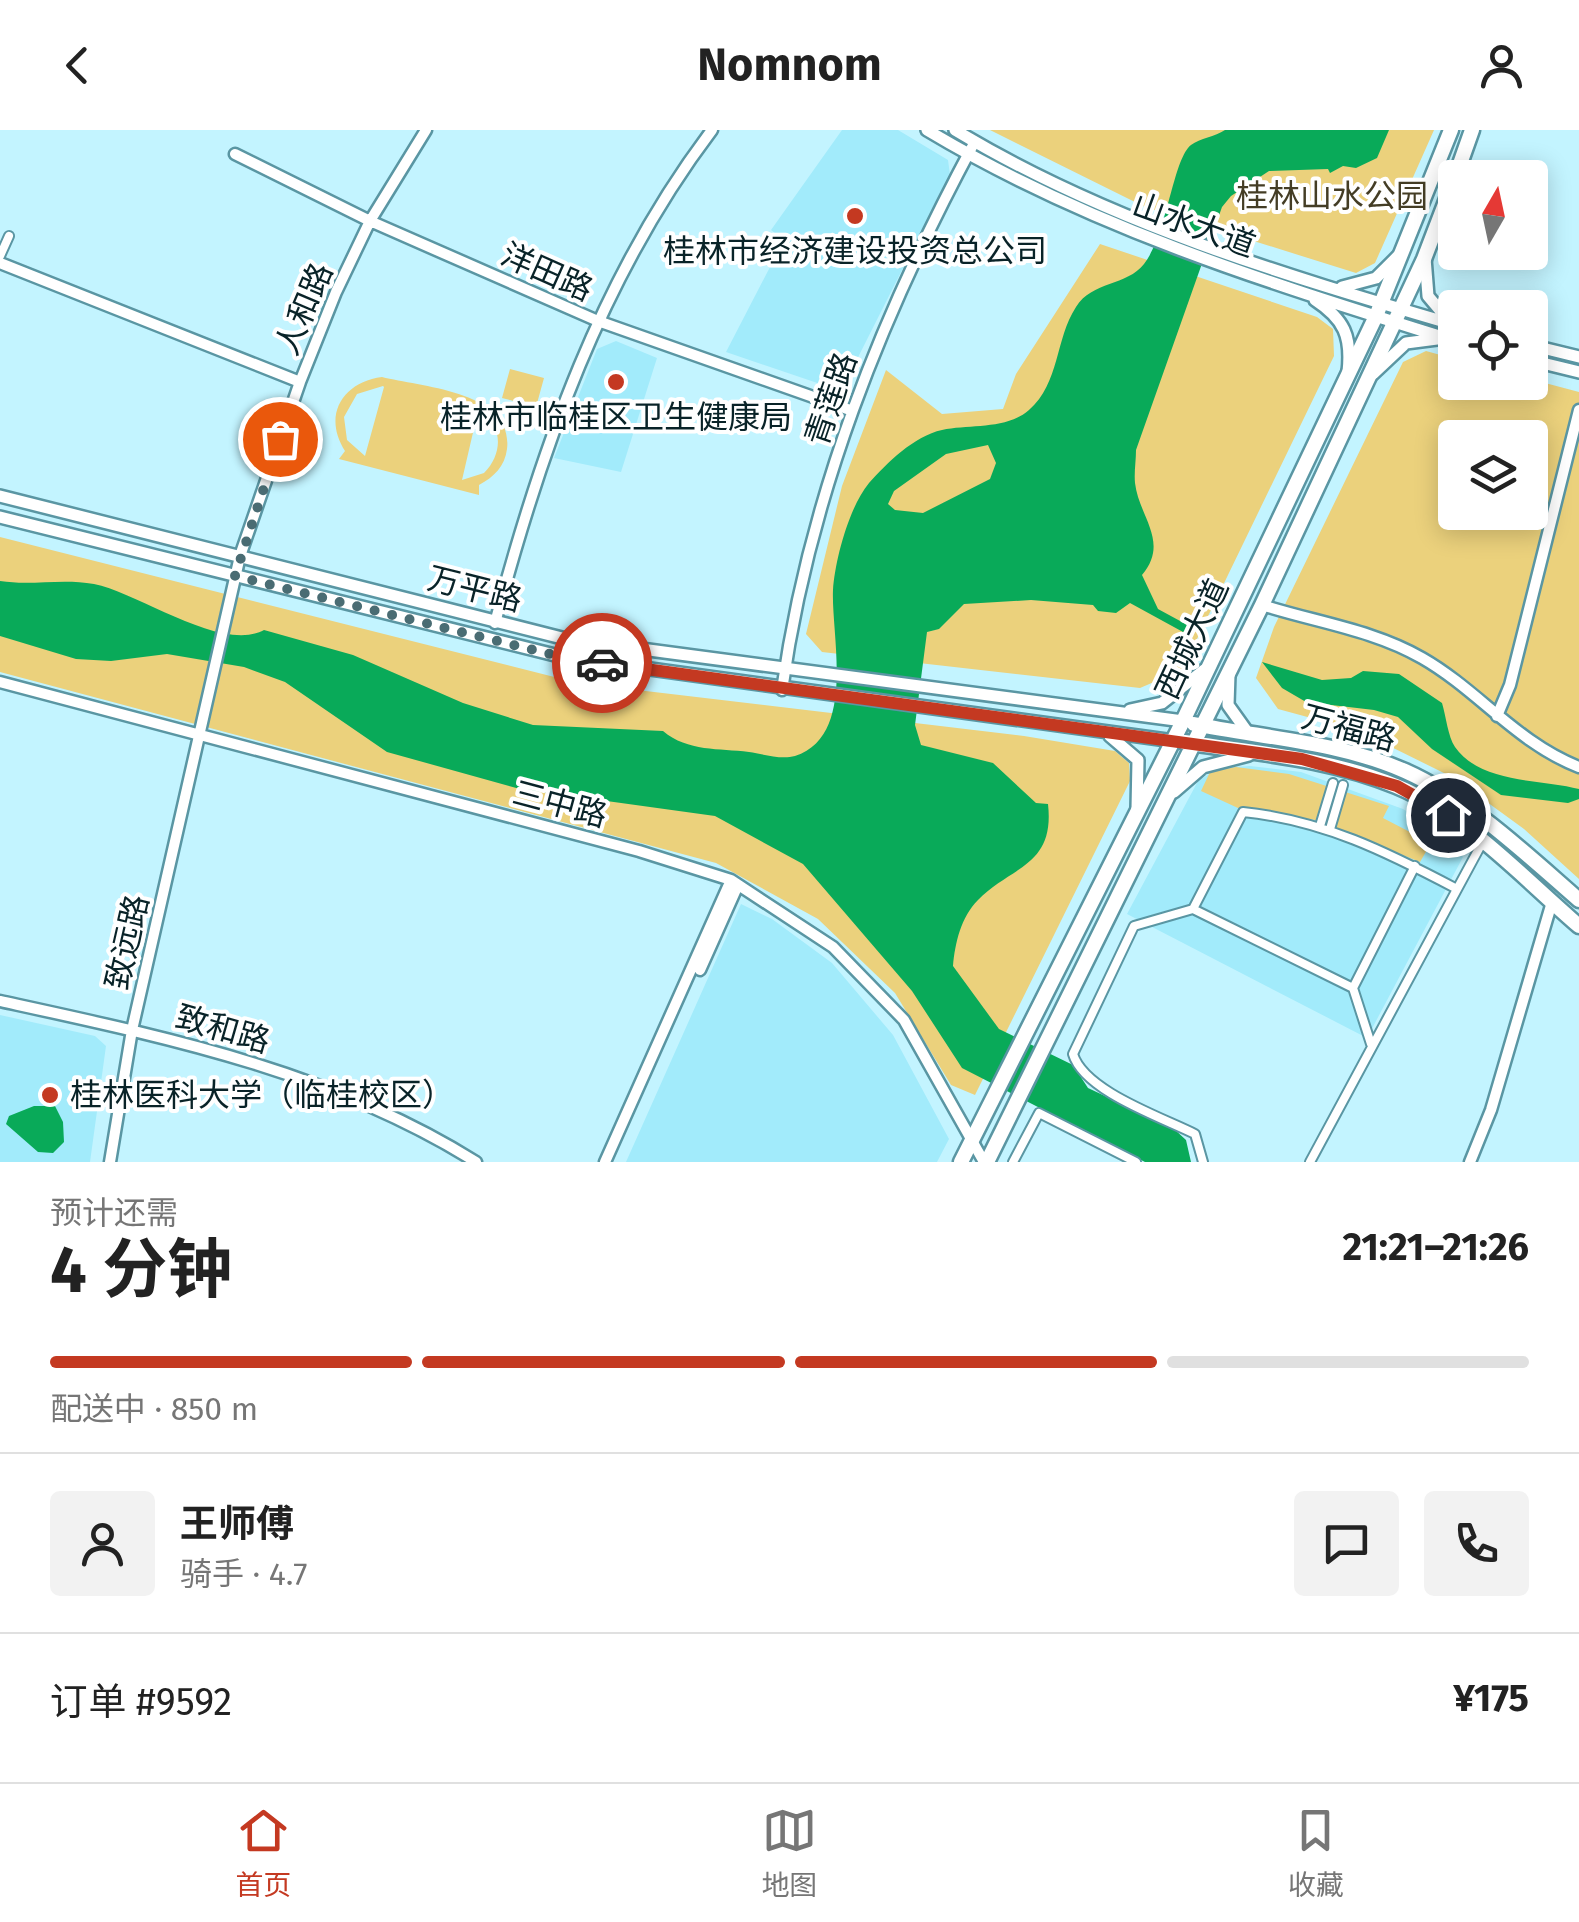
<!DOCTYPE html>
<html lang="zh">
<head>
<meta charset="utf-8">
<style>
  :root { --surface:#fff; --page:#f2f2f2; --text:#222; --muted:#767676; --line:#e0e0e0; --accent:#c43921 }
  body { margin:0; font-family:"Fira Sans","Noto Sans SC",sans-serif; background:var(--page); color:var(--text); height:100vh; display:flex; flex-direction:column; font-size:38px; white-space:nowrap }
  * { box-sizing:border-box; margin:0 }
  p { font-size:32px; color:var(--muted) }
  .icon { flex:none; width:55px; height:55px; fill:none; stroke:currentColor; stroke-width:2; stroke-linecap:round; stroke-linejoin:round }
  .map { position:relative; height:1032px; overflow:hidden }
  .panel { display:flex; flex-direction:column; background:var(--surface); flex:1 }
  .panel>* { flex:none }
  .needle { width:65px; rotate:9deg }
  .tools { position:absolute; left:1438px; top:30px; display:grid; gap:20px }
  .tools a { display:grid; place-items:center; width:110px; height:110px; border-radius:10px; background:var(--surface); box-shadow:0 5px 25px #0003; font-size:50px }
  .pin { position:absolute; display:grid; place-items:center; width:85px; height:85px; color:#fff; margin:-42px; border:5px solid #fff; border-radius:50%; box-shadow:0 2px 10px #0007 }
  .courier { position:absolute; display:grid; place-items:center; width:100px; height:100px; margin:-50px; border:8px solid #c43921; border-radius:50%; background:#fff; color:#222; box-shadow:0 2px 12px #0007 }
  .headline em { font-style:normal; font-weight:700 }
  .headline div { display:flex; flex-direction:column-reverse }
  .headline { display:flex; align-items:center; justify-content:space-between; height:170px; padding:0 50px }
  h1 { font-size:65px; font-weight:700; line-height:75px }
  .bar { display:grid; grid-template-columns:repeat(4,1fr); gap:15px 10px; align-content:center; height:120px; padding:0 50px }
  .bar i { height:12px; border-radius:8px; background:var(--line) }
  .bar .selected { background:var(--accent) }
  .bar p { grid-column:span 4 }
  .line { display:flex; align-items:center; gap:25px; padding:0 50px; border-top:2px solid var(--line) }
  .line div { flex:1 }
  .round { display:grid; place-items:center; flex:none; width:105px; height:105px; border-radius:10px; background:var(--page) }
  header { display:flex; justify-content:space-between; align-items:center; height:130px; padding:0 50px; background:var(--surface); font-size:45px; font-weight:700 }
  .tabs { display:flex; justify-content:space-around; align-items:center; height:140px; border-top:2px solid var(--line); background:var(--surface); font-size:28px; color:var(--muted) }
  .tabs a { display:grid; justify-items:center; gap:5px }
  .tabs .selected { color:var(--accent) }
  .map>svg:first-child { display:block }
  .built { fill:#a2ebfb }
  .green { fill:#ebd17c; fill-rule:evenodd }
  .water { fill:#09aa59; fill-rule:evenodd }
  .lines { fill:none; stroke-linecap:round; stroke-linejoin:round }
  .street-casing { stroke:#5a96a3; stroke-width:12 }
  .secondary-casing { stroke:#5a96a3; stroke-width:15 }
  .primary-casing { stroke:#5a96a3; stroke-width:16 }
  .highway-casing { stroke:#5a96a3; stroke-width:19 }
  .street { stroke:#fff; stroke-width:8 }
  .secondary { stroke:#fff; stroke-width:10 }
  .primary { stroke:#fff; stroke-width:11 }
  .highway { stroke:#fff; stroke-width:14 }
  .done { stroke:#4a6c73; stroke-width:10; stroke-dasharray:0 18 }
  .route { stroke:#c43921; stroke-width:12 }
  .poi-dot { fill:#c43921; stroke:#fff; stroke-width:4 }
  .labels { text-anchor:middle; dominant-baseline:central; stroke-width:8; stroke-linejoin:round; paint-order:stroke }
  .park-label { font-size:32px; fill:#443d25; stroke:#fff }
  .street-label { font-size:32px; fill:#092328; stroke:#fff }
  .poi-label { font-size:32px; fill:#092328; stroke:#fff }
</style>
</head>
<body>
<header><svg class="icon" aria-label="back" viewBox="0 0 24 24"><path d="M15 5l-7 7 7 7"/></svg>Nomnom<svg class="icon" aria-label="person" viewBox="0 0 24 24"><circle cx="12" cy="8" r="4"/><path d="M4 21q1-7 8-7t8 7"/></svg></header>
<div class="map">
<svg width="1579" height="1032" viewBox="0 0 1579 1032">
  <rect width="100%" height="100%" fill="#c3f4ff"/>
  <path class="built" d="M842 0H898L948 30 950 45 841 261 726 222 784 110 771 100Z
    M616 211 657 228 621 342 554 328 597 219Z
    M1250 636 1301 642 1403 679 1444 705 1463 727 1367 908 1127 784 1198 651 1219 638Z
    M741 774 772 789 832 833 893 905 949 1009 937 1032H626Z
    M0 885 95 906 106 916 90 1032H0Z"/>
  <path class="green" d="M990 0H1434L1375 133 1356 143 1145 77Z
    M1100 114 1317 187 1333 199 1334 226 1182 540 1140 558 822 522 806 504 842 356 886 240 942 284 1003 279 1016 244Z
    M1426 221 1455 229V252H1530V249L1579 262V749L1524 699 1454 648 1359 601 1278 579 1256 548 1274 497 1403 232ZM1455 308H1530V382H1455Z
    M510 239 544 248 536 277 502 268Z
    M382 247C421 257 514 261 507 319 505 336 494 347 479 355V365L339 329 345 321C322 285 343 252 382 247ZM383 256 384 257 365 326 347 310 344 287 357 264ZM478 281C504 294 503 324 484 343L462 350Z
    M0 407 578 553 1024 606 1115 621 1129 633 1130 651 975 965 951 955 895 863 818 789 716 733 0 542Z
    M1236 637 1289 644 1389 676 1383 688 1431 713 1420 732 1315 690 1238 678 1201 661 1210 642Z"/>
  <path class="water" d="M1225 0H1389L1377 28 1356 38 1343 36 1330 43 1328 39 1269 41 1231 66 1222 77 1136 320C1136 331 1134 342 1135 353 1139 387 1170 412 1142 445L1158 479 1193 498 1183 502 1130 473 1116 483 1098 481 1093 475 1031 470 964 474 939 499 927 502 915 595 921 615 993 633 1036 673 1048 674C1055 737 1011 736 978 770 961 787 955 813 953 836L999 899 1073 935 1088 958 1173 998 1186 1010 1191 1032H1145L962 938 912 861 803 734 715 686 520 659 387 622 285 552 244 537 167 524 111 531 76 529 0 506V451C32 456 61 448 94 454 139 463 222 523 264 500L353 525 463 573 533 595 663 601C688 622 719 618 749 622 763 624 781 630 795 626 857 606 831 506 833 460 835 430 849 377 869 353 887 333 914 306 942 300 970 294 1006 300 1029 280 1060 253 1055 209 1076 177 1092 151 1127 156 1144 134 1167 105 1173 29 1191 15 1200 8 1215 7 1225 0ZM988 315 996 333 990 349 923 383 895 380 888 374 894 361 946 324Z
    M1262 532 1322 550 1351 548 1363 541 1399 544 1442 573C1446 586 1448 607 1455 617 1481 654 1541 649 1579 659V669L1568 673 1501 665 1432 619 1398 587 1374 580 1306 572 1282 558Z
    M34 976H55L63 992 64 1012 53 1023 38 1022 6 994 9 986Z"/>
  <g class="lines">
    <g class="street-casing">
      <path id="street" d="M0 126 9 106
        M1320 696 1333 653
        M1330 699 1343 655
        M1193 779 1243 682C1323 690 1387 722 1457 759
        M1353 858 1415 736
        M1013 1032 1039 983 1136 1032
        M1203 1032 1195 1004C1161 987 1084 961 1073 924L1134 796 1193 779 1353 858 1371 914
        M1310 1032 1482 713"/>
    </g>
    <g class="secondary-casing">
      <path id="secondary" d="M235 24 370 91 598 191 850 280
        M0 133 300 252
        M1262 475C1315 492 1374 500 1422 528 1478 560 1517 613 1579 637
        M495 493C541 319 602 145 712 0
        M0 552 639 721 731 750 833 817 904 890 984 1032
        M782 560C809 367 881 187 972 17
        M1497 586 1510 555 1579 280
        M700 840 738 755
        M0 871C165 907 331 941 476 1032
        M110 1032 132 900 240 426 300 252 336 162 370 91 426 0
        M605 1032 731 750
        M1470 1032 1491 980 1552 772"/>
    </g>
    <g class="primary-casing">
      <path id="primary" d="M927 0C1092 99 1273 154 1455 211
        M955 0C1109 93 1284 145 1455 195
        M1425 128 1428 166 1449 191
        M1342 157 1376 148 1398 126
        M1315 170C1344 189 1352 206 1348 242
        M1530 215 1579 227
        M1530 230 1579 242
        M1373 244 1406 213 1437 209
        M0 366 566 509 1183 591
        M0 387 563 527 1174 611
        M1229 544 1228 575 1248 603
        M1130 580 1162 573 1204 540
        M1110 606 1138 630 1137 679
        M1174 662 1203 637 1249 625"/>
    </g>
    <g class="highway-casing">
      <path id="highway" d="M1455 48 1472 0
        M1194 594C1264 608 1339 612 1405 641 1470 670 1526 724 1579 770
        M1184 612C1255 623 1329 628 1396 656 1466 685 1522 747 1579 796
        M961 1032 1183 591 1376 186 1451 0
        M987 1032 1262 475 1424 129 1455 48"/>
    </g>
    <use href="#street" class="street"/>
    <use href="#secondary" class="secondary"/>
    <use href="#primary" class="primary"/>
    <use href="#highway" class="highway"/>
  </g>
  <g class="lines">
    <path class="done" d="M280 309 235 446 562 527 602 533"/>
    <path class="route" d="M602 533 1302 629 1397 656 1448 685"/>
  </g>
  <g class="poi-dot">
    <circle cx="855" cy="86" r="10"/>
    <circle cx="616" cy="252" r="10"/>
    <circle cx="50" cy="965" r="10"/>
  </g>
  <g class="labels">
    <g class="park-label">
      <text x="1332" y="66">桂林山水公园</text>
    </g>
    <g class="street-label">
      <text transform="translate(1194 95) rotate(20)">山水大道</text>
      <text transform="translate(547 142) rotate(24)">洋田路</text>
      <text transform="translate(304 179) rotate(-67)">人和路</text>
      <text transform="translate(831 269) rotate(-71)">青莲路</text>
      <text transform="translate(475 459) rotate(14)">万平路</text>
      <text transform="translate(1192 509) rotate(-65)">西城大道</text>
      <text transform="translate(1349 598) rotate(15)">万福路</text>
      <text transform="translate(560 674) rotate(15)">三中路</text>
      <text transform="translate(127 812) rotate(-77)">致远路</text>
      <text transform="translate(223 899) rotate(16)">致和路</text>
    </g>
    <g class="poi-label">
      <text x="855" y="121">桂林市经济建设投资总公司</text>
      <text x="616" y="287">桂林市临桂区卫生健康局</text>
      <text x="70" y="965" text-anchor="start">桂林医科大学（临桂校区）</text>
    </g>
  </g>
</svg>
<div class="tools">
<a><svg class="needle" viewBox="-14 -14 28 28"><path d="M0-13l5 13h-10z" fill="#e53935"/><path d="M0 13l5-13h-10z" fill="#767676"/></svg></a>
<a><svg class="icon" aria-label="locate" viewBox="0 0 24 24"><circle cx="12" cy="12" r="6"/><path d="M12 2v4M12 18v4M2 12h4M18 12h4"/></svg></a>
<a><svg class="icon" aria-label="layers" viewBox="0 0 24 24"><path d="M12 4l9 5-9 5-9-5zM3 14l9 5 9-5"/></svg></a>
</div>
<div class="pin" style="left:280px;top:309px;background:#ea580c"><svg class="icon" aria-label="bag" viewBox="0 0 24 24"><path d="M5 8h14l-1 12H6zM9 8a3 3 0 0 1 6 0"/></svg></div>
<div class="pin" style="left:1448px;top:685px;background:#1f2937"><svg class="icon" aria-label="home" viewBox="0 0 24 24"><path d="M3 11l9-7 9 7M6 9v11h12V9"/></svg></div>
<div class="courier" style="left:602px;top:533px"><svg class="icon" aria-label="car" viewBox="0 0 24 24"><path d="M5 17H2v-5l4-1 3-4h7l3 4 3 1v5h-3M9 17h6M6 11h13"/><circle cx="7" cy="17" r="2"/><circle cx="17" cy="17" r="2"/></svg></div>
</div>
<section class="panel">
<div class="headline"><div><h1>4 分钟</h1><p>预计还需</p></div><em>21:21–21:26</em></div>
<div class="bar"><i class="selected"></i><i class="selected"></i><i class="selected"></i><i></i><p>配送中 · 850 m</p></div>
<div class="line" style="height:180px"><a class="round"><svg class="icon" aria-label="person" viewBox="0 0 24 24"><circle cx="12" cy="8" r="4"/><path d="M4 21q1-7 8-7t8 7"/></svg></a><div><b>王师傅</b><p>骑手 · 4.7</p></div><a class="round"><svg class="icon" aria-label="chat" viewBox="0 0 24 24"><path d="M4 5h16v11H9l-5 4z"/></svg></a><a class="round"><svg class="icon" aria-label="phone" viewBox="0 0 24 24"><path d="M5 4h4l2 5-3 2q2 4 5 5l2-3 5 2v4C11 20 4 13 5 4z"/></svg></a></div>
<div class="line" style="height:130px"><div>订单 #9592</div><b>¥175</b></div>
</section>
<nav class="tabs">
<a class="selected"><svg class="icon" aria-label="home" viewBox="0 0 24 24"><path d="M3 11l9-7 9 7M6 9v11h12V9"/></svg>首页</a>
<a><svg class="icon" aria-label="map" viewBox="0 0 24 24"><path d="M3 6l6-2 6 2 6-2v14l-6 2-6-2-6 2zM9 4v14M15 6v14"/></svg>地图</a>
<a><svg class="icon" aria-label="saved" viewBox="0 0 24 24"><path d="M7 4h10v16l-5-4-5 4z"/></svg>收藏</a>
</nav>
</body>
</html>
